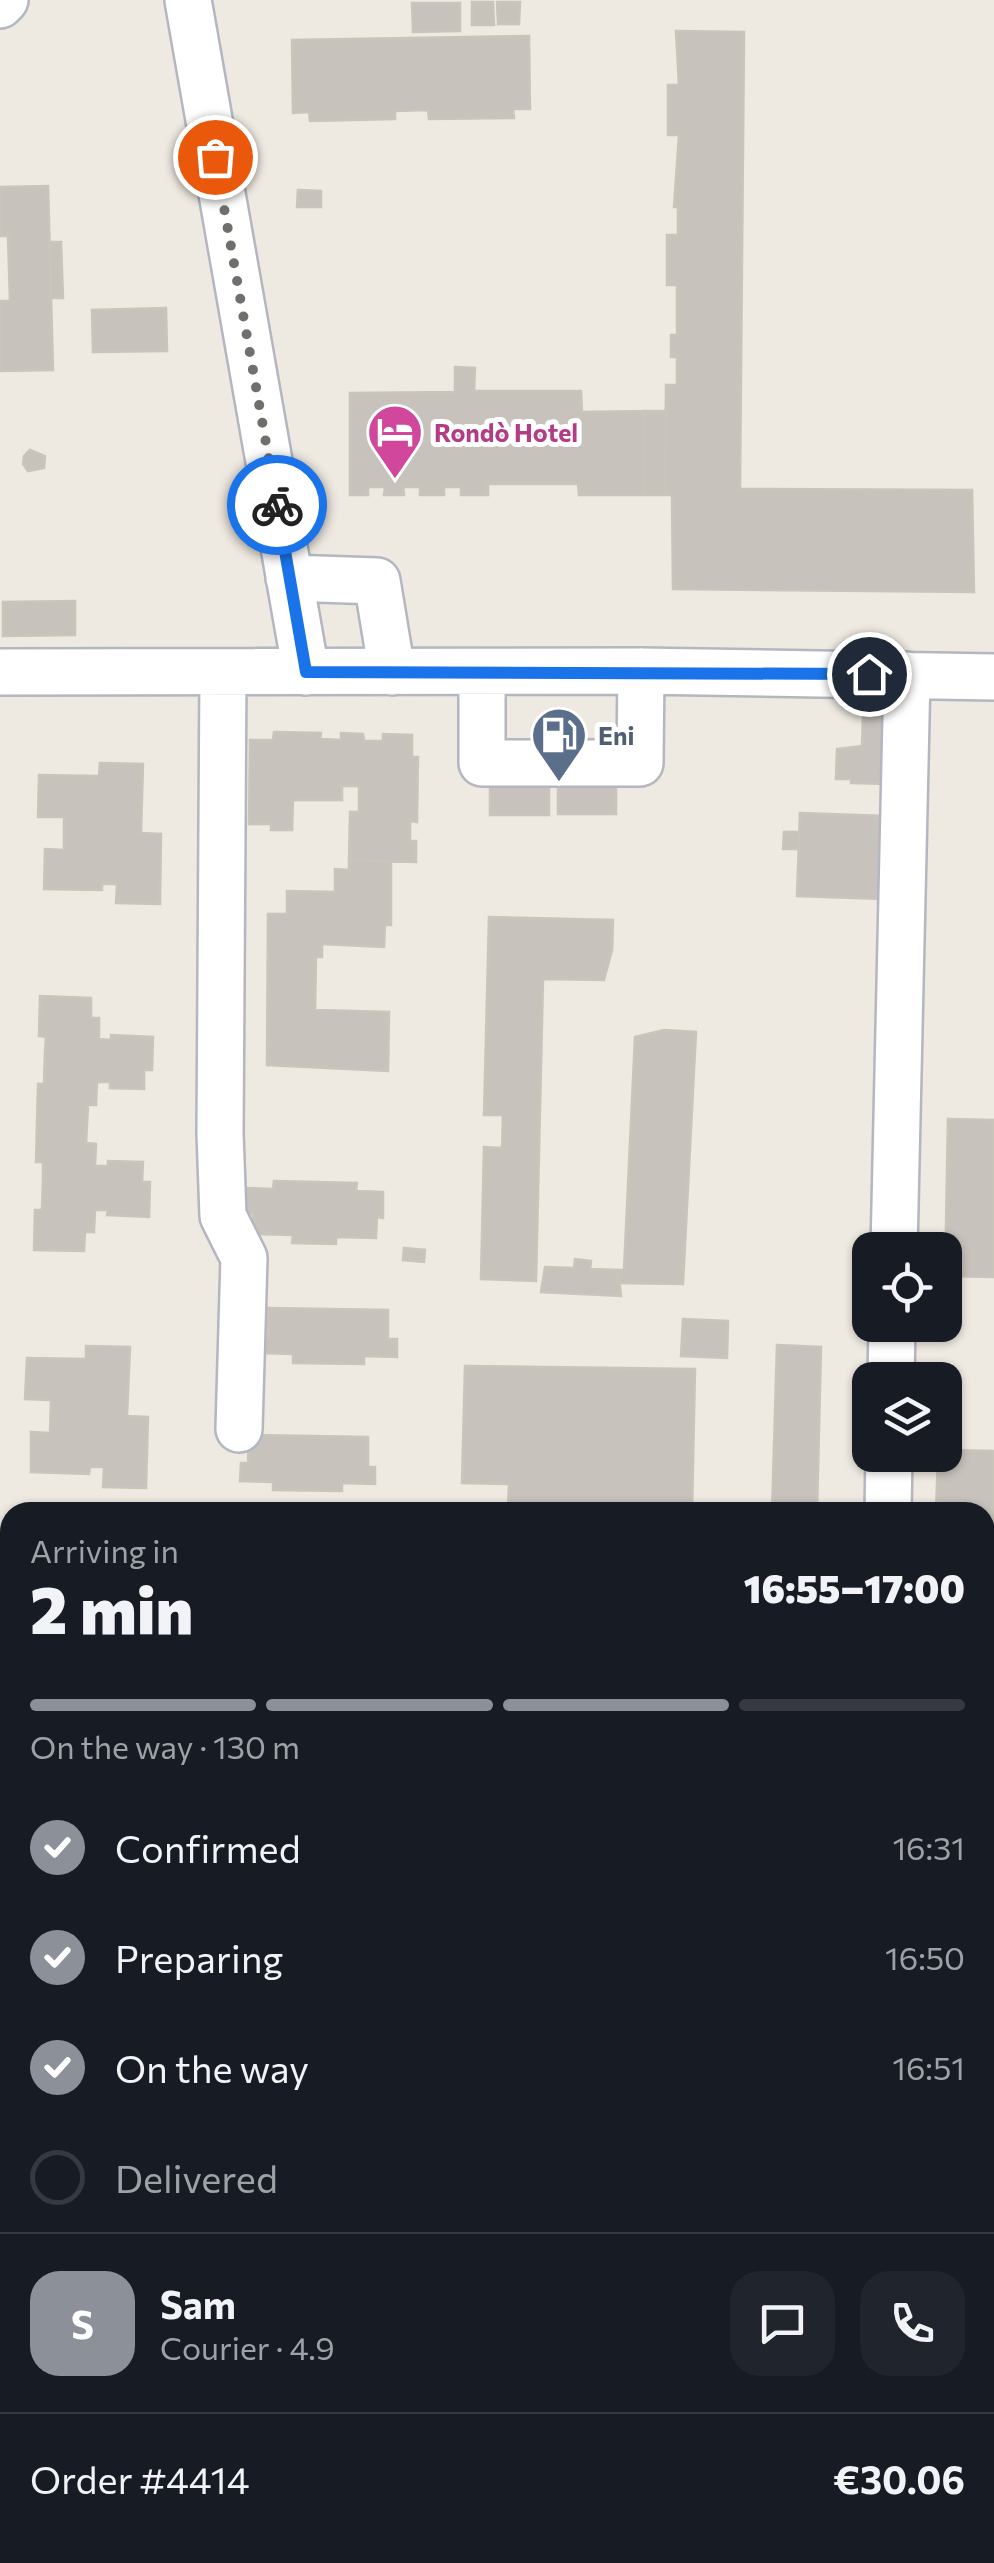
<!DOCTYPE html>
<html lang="en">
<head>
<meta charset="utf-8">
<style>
  :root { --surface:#171b24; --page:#20242c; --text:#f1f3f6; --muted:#9ea1a6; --line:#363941; --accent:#8c9099 }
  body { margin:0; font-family:Commissioner,sans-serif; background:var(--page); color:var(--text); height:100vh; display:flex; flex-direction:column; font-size:38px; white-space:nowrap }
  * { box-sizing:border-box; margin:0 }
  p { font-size:32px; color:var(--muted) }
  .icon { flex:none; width:55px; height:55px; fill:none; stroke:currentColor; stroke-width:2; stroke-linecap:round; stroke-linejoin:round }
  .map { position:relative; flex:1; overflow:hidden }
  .sheet { position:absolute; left:0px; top:1502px; width:995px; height:1062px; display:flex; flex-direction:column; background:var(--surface); border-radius:30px 30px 0 0; box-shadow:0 2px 8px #0004 }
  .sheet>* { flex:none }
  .tools { position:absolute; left:852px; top:1232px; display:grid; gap:20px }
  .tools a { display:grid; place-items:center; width:110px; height:110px; border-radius:20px; background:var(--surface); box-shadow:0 2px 8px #0004; font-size:50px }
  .pin { position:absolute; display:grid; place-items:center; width:85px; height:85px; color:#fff; margin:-42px; border:5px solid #fff; border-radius:50%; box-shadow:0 2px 10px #0007 }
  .courier { position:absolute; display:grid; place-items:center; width:100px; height:100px; margin:-50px; border:8px solid #1a73e8; border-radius:50%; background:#fff; color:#222; box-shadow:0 2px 12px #0007 }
  .headline em { font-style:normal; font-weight:800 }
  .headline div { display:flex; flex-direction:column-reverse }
  .headline { display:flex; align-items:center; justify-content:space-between; height:170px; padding:0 30px }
  h1 { font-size:65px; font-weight:800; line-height:75px }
  .bar { display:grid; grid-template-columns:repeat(4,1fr); gap:15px 10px; align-content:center; height:120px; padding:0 30px }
  .bar i { height:12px; border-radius:8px; background:var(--line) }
  .bar .active { background:var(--accent) }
  .bar p { grid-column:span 4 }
  .line { display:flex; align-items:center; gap:25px; padding:0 30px; border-top:2px solid var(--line) }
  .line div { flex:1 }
  .round { display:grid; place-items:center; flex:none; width:105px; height:105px; border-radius:30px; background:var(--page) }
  ol { padding:0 30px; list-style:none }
  li { display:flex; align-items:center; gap:30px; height:110px }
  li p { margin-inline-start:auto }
  li .icon { padding:10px; border-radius:50%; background:var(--accent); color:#fff; stroke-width:4 }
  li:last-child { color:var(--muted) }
  li i { width:55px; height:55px; border:5px solid var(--line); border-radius:50% }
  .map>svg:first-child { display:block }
  .education { fill:#efe6d1 }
  .building { fill:#c7c3bc; stroke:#cac5ba; stroke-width:2.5 }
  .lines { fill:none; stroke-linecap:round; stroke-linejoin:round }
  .minor-casing { stroke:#b4b6c0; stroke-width:50 }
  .minor { stroke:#fff; stroke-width:45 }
  .done { stroke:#716f6c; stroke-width:10; stroke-dasharray:0 18 }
  .route { stroke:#1a73e8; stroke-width:12 }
  .labels { text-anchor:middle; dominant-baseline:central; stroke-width:10; stroke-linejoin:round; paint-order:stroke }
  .hotel-label { font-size:25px; font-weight:bold; fill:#b23c85; stroke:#fff; text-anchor:start }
  .service-label { font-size:25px; font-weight:bold; fill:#4e5e75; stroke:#fff; text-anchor:start }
</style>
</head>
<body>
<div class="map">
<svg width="994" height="2563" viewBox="0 0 994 2563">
  <rect width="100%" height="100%" fill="#eee9e1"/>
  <path class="education" d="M392 2555H867L900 2563H393Z"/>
  <path class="building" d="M472 2H493L494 25H472Z
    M497 2H520L519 24H498Z
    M412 3H460V31L413 32Z
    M676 31 744 32 740 489 972 490 974 592 673 589 672 495H665L666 385H677V357H671V335H677V285H667V235H678V207H674L679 135H668V85H679Z
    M529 36 530 109H513L514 118 429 119 428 110 395 111V119L310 121 309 112 293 113 292 40Z
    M48 186 53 370 0 371V301H10L8 236H0V187Z
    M298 190 321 191V207H297Z
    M50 242H61L63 298H51Z
    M166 308 167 351 93 352 92 310Z
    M455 367 475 368 474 391H581L582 412 644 411V495H579L578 484H488V495H461V487H444V495H420V487H403L404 495H384L385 487H368V495H350V393L455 392Z
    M644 411H666L665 495H644Z
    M30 450 45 456 44 468 28 471 23 464 24 456Z
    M75 601V635L3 636V602Z
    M863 716H895L887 784 851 783V779H836L837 749 862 746Z
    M274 732 321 733 320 739 341 740V733L363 734 364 741H383V734L412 735V757H418L417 822 410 821V841H416V862L349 860 350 812H359V786H342V800H293L292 830H271V824H249L250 740H273Z
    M100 763 143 764 141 833 161 834 160 904 116 903 117 884H102V890L44 889 45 849 64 850V817H38L39 775 99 776Z
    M490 784H549V815H490Z
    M558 784H616V814H558Z
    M800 813 885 816 882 899 797 896Z
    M784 832H799V849H783Z
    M349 860 391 862V925H385L384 947 322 944V957H316L315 1010 389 1012 388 1071 267 1065 268 914H287V891L335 892V869L349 870Z
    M489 917 613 920 612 950 604 980 543 979 536 1281 481 1279 484 1147 502 1148 503 1115H484Z
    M40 996 91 998V1018H99V1039L111 1040V1035L153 1037 152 1070H144V1089L110 1088V1082H97L96 1105H88L86 1143 96 1144 95 1166H108V1161L143 1162 142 1182H150L149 1217 107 1215 108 1210H95L94 1232H85L84 1251 34 1250 35 1210H42L43 1178V1162H36L38 1084H44L45 1052 46 1037 39 1036Z
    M664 1030 696 1032 683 1284 617 1283 618 1270H624L635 1037Z
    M948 1119 994 1120V1277L945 1276Z
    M274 1181 357 1183 356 1191 383 1192V1218L377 1217 376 1238 336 1237V1244L292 1243 293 1235 253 1234V1214H246V1188L273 1189Z
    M404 1248 425 1250 424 1262 403 1260Z
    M575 1259 591 1261 590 1269 618 1270 621 1296 541 1292 545 1267 574 1268Z
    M268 1308 388 1310V1339H397V1357L364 1356V1364L293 1363V1354L261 1353V1336H268Z
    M683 1319 728 1321 727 1358 681 1356Z
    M777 1345 821 1347 817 1512H772Z
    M86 1346 130 1347 127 1416 148 1417 146 1488 103 1487 104 1467H90L89 1474 31 1472V1432L50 1433 51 1400 25 1399 27 1358 86 1359Z
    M465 1366 695 1369 692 1512 508 1508 509 1484 462 1483Z
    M249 1435 368 1437V1467H375V1484L342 1483V1491L273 1490V1482L240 1481 241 1463H248Z
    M945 1450 994 1451V1559H991L989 1607H985V1512H936L938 1455H945Z
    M0 1564H10V1657H0Z
    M985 1665 994 1666V1790H985Z
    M0 2008 10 2009V2092H0Z
    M985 2008 994 2009V2083L985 2082Z
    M985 2424 994 2427V2498L985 2496Z
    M31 2555H66V2563H32Z
    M93 2555H184L185 2563H117V2556Z
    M238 2555H313V2563H238Z
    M325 2555H377V2563H325Z"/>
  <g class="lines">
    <g class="minor-casing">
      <path id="minor" d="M188 0 306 672
        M0 5 5 0
        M289 578 377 581 392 672
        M0 672 641 671 994 677
        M223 672 220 1133 223 1216 244 1258 239 1429
        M482 672V763H640L641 671
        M894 1250 907 675
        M891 1380 892 1325
        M888 1512 889 1455
        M0 2200 10 2199
        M985 2335 994 2338"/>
    </g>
    <use href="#minor" class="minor"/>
  </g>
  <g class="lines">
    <path class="done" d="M215 157 277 505"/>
    <path class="route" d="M277 505 306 672 869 674"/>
  </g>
  <defs>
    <g id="hotel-pin" transform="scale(2.875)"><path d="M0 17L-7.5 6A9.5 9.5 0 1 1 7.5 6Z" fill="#d1479c" stroke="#fff"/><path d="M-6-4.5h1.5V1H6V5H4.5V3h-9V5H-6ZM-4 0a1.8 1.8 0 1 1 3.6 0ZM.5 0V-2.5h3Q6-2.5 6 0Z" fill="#fff"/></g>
    <g id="fuel-pin" transform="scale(2.875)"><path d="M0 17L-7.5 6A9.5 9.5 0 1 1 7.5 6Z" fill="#5c6f8a" stroke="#fff"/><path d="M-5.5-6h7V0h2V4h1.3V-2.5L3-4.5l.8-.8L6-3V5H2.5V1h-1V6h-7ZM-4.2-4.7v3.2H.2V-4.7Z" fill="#fff"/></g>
  </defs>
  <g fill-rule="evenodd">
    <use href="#hotel-pin" x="395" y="432"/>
    <use href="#fuel-pin" x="559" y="735"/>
  </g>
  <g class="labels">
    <g class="hotel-label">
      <text x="434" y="432">Rondò Hotel</text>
    </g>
    <g class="service-label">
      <text x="598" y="735">Eni</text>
    </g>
  </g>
</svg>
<div class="tools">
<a><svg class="icon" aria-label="locate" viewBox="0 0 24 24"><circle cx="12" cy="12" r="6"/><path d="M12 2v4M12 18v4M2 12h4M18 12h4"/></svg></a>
<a><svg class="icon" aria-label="layers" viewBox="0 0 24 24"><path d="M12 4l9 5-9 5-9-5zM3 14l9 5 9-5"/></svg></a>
</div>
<div class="pin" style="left:215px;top:157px;background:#ea580c"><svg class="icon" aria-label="bag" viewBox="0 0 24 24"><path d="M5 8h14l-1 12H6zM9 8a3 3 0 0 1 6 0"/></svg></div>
<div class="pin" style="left:869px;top:674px;background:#1f2937"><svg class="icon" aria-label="home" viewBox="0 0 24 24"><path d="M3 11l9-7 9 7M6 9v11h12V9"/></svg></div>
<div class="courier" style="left:277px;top:505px"><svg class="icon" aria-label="bike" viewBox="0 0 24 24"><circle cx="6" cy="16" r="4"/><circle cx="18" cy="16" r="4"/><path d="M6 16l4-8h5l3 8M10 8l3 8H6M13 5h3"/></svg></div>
<section class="sheet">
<div class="headline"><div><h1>2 min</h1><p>Arriving in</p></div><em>16:55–17:00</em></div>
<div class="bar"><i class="active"></i><i class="active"></i><i class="active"></i><i></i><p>On the way · 130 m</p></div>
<ol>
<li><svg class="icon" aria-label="check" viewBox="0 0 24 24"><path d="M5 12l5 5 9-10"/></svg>Confirmed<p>16:31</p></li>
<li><svg class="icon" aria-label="check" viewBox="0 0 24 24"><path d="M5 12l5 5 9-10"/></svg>Preparing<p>16:50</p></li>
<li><svg class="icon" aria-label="check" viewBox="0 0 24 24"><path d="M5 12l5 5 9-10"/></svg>On the way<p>16:51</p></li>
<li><i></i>Delivered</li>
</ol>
<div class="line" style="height:180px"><b class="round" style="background:var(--accent);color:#fff">S</b><div><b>Sam</b><p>Courier · 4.9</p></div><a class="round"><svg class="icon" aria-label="chat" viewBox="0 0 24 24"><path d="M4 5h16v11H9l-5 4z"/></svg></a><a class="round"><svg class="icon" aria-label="phone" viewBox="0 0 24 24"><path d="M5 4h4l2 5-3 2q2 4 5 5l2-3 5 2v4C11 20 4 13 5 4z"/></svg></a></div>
<div class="line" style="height:130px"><div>Order #4414</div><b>€30.06</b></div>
</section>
</div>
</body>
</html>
